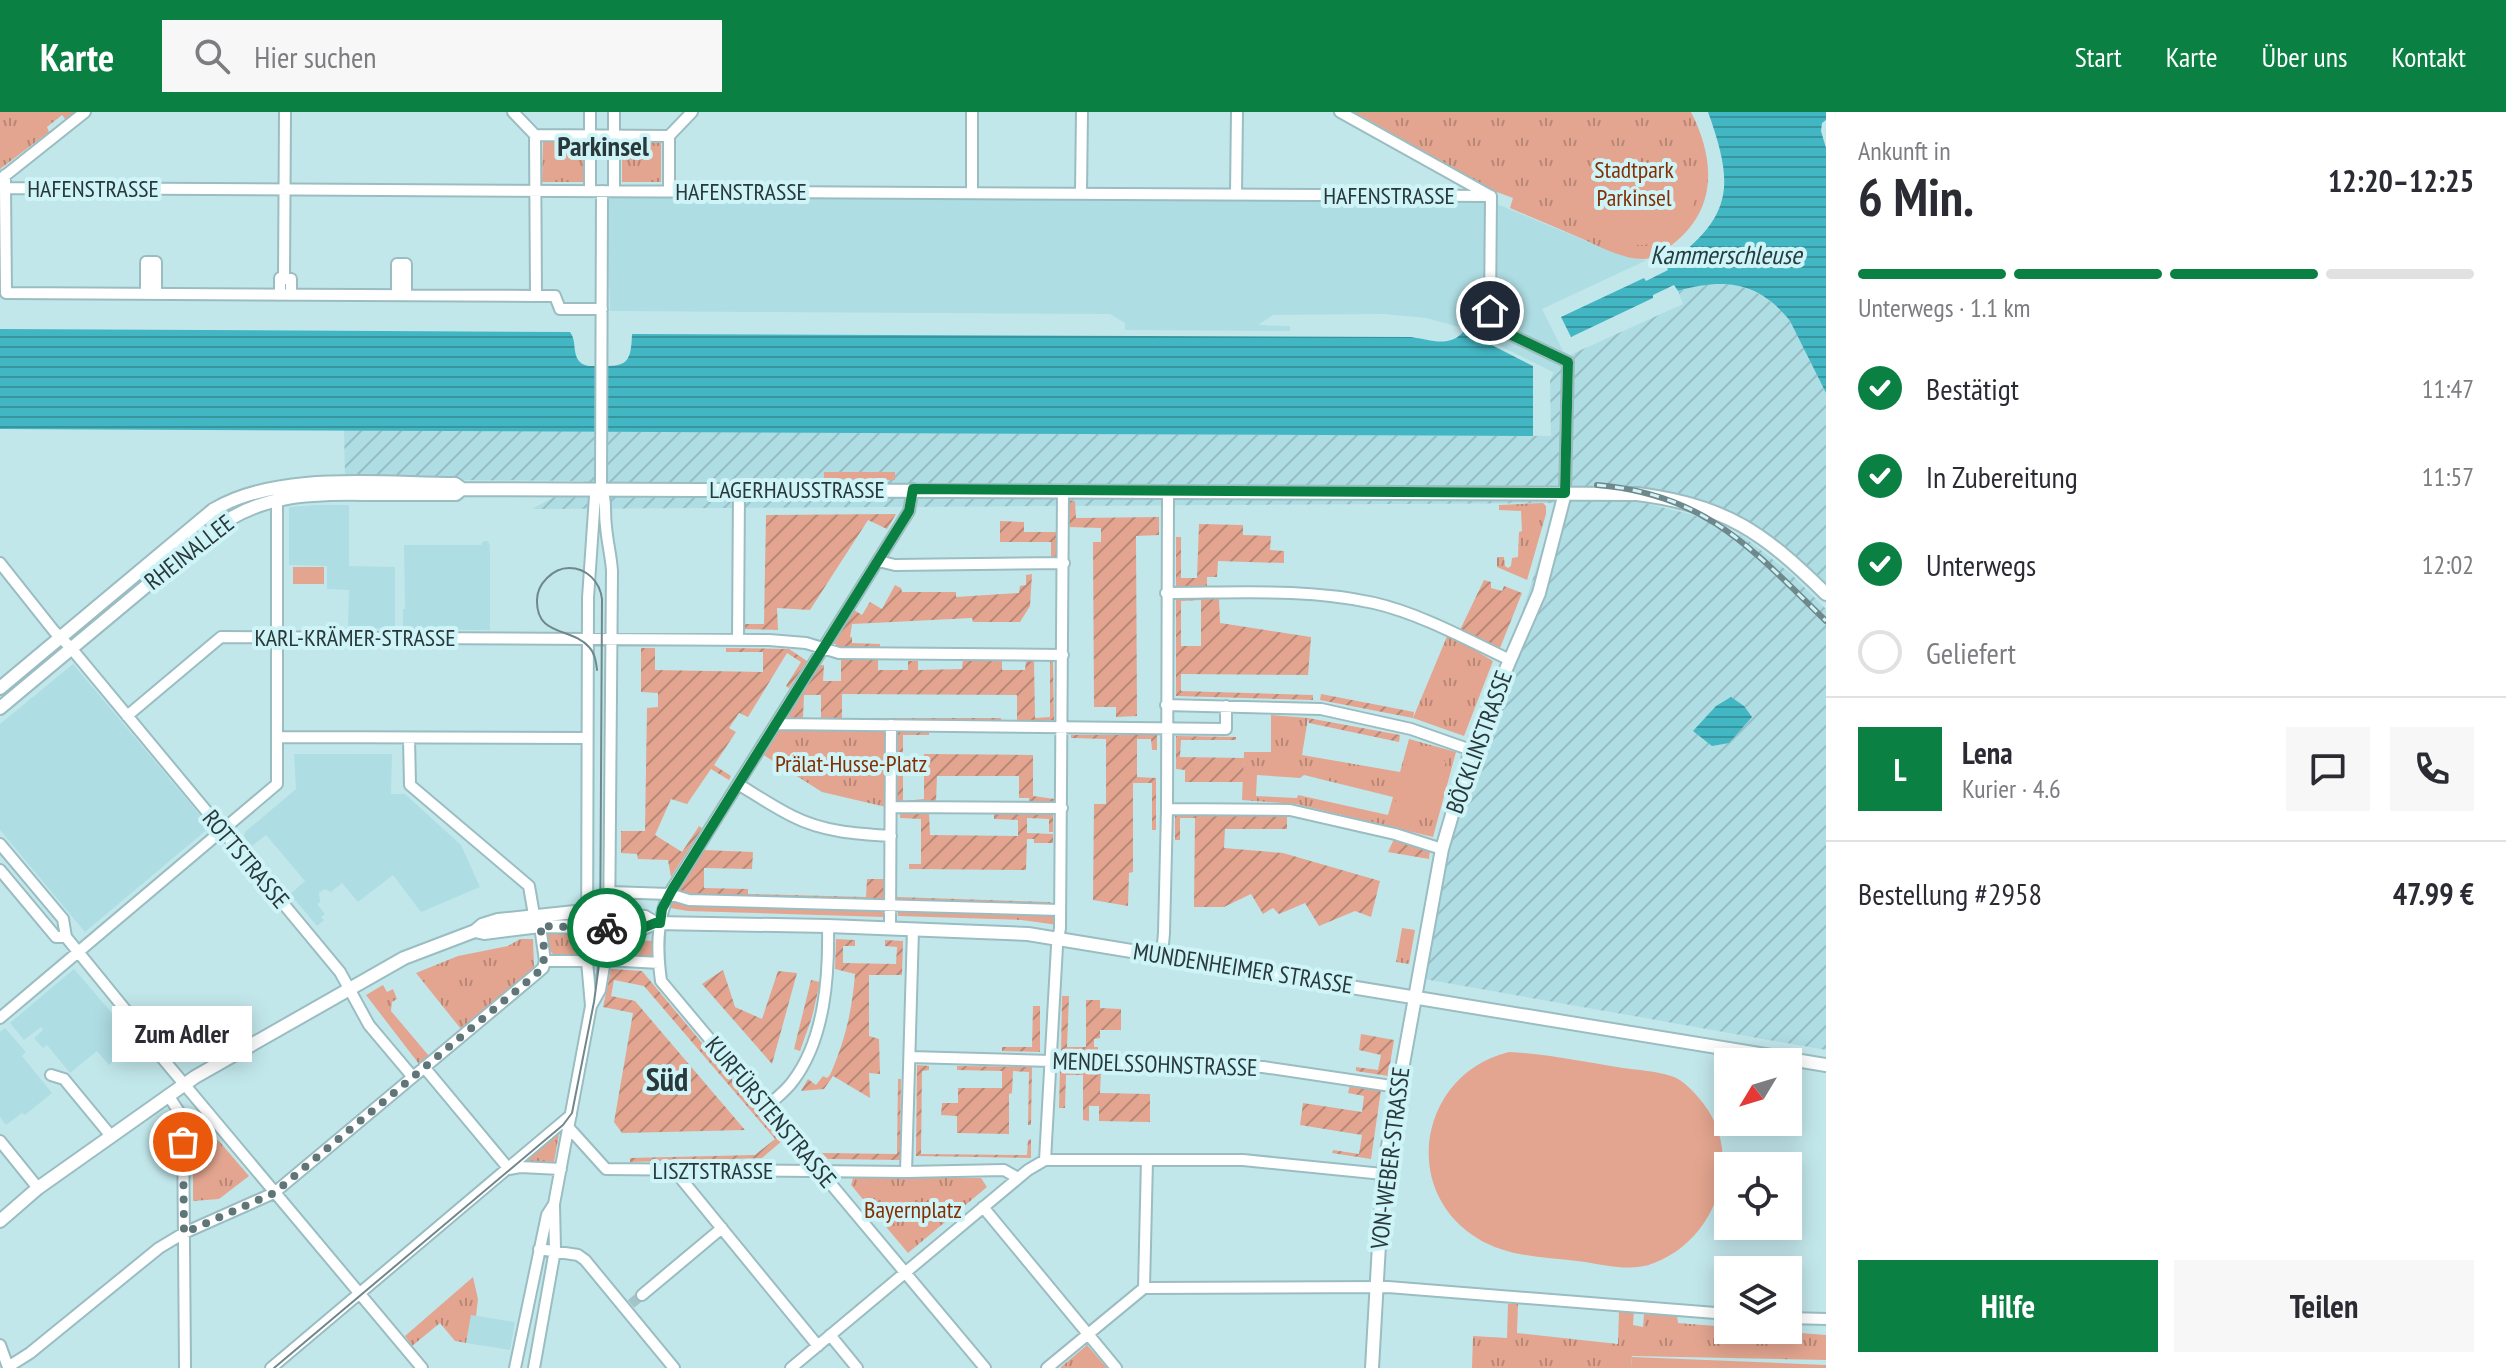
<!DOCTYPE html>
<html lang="de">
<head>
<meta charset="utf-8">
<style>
  :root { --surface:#fff; --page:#f7f7f7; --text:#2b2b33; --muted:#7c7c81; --line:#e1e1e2; --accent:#0b8043 }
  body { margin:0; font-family:"PT Sans Narrow",sans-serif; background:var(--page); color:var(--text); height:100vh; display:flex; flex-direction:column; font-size:30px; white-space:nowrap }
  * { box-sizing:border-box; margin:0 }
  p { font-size:26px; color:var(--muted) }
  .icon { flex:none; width:44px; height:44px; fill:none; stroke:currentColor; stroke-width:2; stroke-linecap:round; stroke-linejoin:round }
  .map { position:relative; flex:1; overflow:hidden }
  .side { display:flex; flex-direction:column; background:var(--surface); width:680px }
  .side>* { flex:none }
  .needle { width:52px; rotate:232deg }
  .controls { position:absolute; left:1714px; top:936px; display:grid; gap:16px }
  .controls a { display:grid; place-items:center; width:88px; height:88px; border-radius:0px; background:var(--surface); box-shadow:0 4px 20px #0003; font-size:40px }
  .pin { position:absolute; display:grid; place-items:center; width:68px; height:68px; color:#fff; margin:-34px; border:4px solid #fff; border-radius:50%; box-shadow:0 2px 8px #0007 }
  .courier { position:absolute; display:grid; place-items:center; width:80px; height:80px; margin:-40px; border:6px solid #0b8043; border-radius:50%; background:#fff; color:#222; box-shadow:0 2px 10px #0007 }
  .bubble { position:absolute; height:56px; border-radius:0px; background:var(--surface); box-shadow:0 4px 20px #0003; font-size:26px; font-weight:700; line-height:56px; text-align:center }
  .head em { font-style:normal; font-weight:700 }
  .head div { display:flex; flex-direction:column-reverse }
  .head { display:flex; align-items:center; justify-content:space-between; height:136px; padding:0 32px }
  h1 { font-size:52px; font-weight:700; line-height:60px }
  .bar { display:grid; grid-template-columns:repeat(4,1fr); gap:12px 8px; align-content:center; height:96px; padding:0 32px }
  .bar i { height:10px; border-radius:6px; background:var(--line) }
  .bar .selected { background:var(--accent) }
  .bar p { grid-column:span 4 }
  .line { display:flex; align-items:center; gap:20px; padding:0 32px; border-top:2px solid var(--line) }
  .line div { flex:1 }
  .round { display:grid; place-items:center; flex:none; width:84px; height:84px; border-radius:0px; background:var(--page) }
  ol { padding:0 32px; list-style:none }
  li { display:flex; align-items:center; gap:24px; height:88px }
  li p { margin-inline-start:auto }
  li .icon { padding:8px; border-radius:50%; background:var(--accent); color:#fff; stroke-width:4 }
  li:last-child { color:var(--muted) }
  li i { width:44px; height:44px; border:4px solid var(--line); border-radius:50% }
  .primary-button { display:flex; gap:16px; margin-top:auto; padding:16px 32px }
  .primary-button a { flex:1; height:92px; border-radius:0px; background:var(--accent); color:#fff; font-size:32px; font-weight:700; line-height:92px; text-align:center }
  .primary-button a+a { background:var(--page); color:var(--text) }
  header { display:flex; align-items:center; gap:48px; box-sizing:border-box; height:112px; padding:0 40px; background:var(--accent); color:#fff }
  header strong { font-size:38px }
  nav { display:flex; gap:44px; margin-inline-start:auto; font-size:28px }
  .search { width:560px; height:72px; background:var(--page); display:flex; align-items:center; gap:20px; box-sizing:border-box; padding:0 28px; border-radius:0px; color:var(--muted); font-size:30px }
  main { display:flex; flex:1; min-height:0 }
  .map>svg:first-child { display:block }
  .built { fill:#aedde3 }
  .industrial { fill:url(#industrial-furrows) }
  .grass { fill:url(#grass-tufts); fill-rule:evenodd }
  .garden { fill:url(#garden-furrows); fill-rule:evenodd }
  .pitch { fill:#e3a58f }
  .water { fill:url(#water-rules) }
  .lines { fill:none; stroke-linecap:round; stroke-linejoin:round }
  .minor-tunnel { stroke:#a3c4c8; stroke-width:10; stroke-dasharray:10 5; stroke-linecap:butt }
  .minor-casing { stroke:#9abdc2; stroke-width:14 }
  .tertiary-casing { stroke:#9abdc2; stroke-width:16 }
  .minor { stroke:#fff; stroke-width:10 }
  .tertiary { stroke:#fff; stroke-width:12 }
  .tram { stroke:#6f888b; stroke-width:2 }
  .rail-casing { stroke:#6f888b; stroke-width:6 }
  .rail { stroke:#cff4f8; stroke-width:3; stroke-dasharray:9; stroke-linecap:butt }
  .done { stroke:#5f7578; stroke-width:8; stroke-dasharray:0 14.4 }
  .route { stroke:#0b8043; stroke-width:10 }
  .labels { text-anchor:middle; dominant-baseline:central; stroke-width:8; stroke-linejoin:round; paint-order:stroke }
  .park-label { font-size:24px; fill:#842e04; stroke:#cff4f8 }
  .street-label { font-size:24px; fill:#29383a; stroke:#cff4f8 }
  .water-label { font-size:26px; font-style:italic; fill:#243e41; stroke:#cff4f8 }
  .quarter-label { font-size:28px; font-weight:bold; fill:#29383a; stroke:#cff4f8 }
  .district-label { font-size:32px; font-weight:bold; fill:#29383a; stroke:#cff4f8 }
</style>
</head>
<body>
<header>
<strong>Karte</strong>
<div class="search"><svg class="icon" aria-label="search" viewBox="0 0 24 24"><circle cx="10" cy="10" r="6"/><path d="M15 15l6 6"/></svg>Hier suchen</div>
<nav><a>Start</a><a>Karte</a><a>Über uns</a><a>Kontakt</a></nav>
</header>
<main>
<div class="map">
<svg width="1826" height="1256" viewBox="0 0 1826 1256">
  <defs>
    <pattern id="industrial-furrows" width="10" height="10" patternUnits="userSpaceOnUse" patternTransform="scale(2)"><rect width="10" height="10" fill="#aedde3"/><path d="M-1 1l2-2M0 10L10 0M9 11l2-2" fill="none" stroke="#96bec4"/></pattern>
    <pattern id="grass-tufts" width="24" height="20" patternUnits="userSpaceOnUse" patternTransform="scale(2)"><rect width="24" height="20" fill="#e3a58f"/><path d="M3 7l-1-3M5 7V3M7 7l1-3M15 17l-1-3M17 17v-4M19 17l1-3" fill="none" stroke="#b88776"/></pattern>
    <pattern id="garden-furrows" width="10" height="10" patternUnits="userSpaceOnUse" patternTransform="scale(2)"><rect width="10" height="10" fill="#e3a58f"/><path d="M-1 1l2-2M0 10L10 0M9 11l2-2" fill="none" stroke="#b88776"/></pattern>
    <pattern id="water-rules" width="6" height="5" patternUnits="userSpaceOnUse" patternTransform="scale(2)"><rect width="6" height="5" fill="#42b6c3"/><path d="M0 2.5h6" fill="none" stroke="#37959f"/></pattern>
  </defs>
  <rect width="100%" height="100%" fill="#c2e7eb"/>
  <path class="built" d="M607 86 1487 88 1608 138 1635 147 1647 148 1542 197 1563 239 1555 261 1463 216 1426 206 1383 202 1273 203 1258 213 1290 214V219L1125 218V211L1110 202 610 199Z
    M318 393H349V454L395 455V517L348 516 349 478 327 477V454L289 453V395Z
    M483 429H488L490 434V518H403V497H405L404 433H481Z
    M73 552 210 715 85 820 0 718V612Z
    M294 642H392L391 682H405L461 733 480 775 421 800 393 763 358 790 342 771 331 780 325 777 319 781 320 790 317 792 325 802 321 805 324 808 317 814 290 782 305 769 266 723 252 734 244 725 245 720 296 677Z
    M74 857 137 930 109 953 97 939 70 961 47 933 43 936 34 926 43 918 41 915 24 928 10 911Z
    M5 916 26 940 22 944 52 981 25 1003 22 1001 6 1013 0 1005V920Z
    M471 1203 515 1210 510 1238 466 1231Z"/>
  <path class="industrial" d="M1722 170 1742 174 1763 184 1782 199 1790 209 1826 281V475L1771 424 1723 397 1648 392 1702 405 1736 427 1740 422 1790 461 1826 497V938L1424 867 1437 767 1557 391 532 397 584 369 345 367 344 318 1551 324 1550 269 1563 239 1570 243 1683 192 1678 179 1701 173Z"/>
  <path class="grass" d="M0 0H77L66 8 62 3 47 15 49 20 0 57Z
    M1354 0H1691C1715 47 1718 97 1673 132 1664 139 1653 148 1641 147 1619 146 1597 133 1578 125 1556 115 1533 106 1510 96L1513 86 1494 79Z
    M543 30H583V70H542Z
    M622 31H661V70H622Z
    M824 360H895V368L824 367Z
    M302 375 251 390 224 403 84 521 79 515 194 416 241 388Z
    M1543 391 1546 394V402L1527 468 1497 455V445H1504L1505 454 1508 456 1511 454 1512 446 1518 445 1519 420 1522 419 1521 399 1499 398V393Z
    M1448 522 1493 549 1464 624 1413 606Z
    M1271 603 1308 606 1302 643 1400 660 1409 627 1456 640 1433 725 1296 692 1242 688 1244 640H1271ZM1257 663 1300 666 1304 663 1393 685 1388 703 1298 683 1297 686 1256 684Z
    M778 615 885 617 886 695 822 680 762 642Z
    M672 788 693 791 884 798V805L688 799 670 796Z
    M898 797 1058 802V813L1022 808 898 804Z
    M1402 816 1415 818 1409 852 1396 850Z
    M550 820 579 821 582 826V844C561 847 548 848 546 824Z
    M520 827H533L534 856 461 917 416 861 458 844 508 834Z
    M618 828 654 829 653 846 615 841Z
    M383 873 387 880 393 877 397 887 392 890 391 899 429 944 419 952 366 883Z
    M559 1022 554 1050 525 1049Z
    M218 1028 249 1064 219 1087 193 1089V1039L199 1034Z
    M853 1066H981L987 1075 908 1141 851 1073Z
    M473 1165 478 1187 476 1204 471 1203 466 1231 455 1229 440 1211 412 1234 405 1224Z
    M1508 1192H1518L1517 1221 1618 1232 1619 1197 1634 1198 1633 1213 1643 1215 1644 1202 1677 1204 1678 1211 1728 1215V1218H1764L1826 1223V1248L1632 1244 1631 1256H1472L1473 1224 1507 1226Z
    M1087 1233 1107 1256H1060Z"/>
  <path class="garden" d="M1068 389H1075L1076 406 1159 405V423L1136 424 1137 604 1116 605V595H1094L1093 430H1101V416L1068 415Z
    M896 402 887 417 868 408 810 498 777 496 778 518 741 517V512H764L766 403Z
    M1000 409 1024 410V420H1056V445H1051V430H1000Z
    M1199 412 1243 413V423L1271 424 1270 438 1284 439V451L1218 449 1217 465H1207V475L1176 474V425H1181V466H1197Z
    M1032 462 1030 494 1020 510H973L972 506 852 512 850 525H852V531L880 532V536H842L833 531 854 498 862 503 870 490 882 497 895 473 901 476 902 480H956V485L1019 481 1020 474 1026 473V463Z
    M1484 468 1491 470V476L1502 479 1504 474 1522 481 1500 536 1459 520Z
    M1176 487H1219L1220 511 1311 525 1308 563 1181 562V579L1313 583V588L1176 584ZM1201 488V534H1181V489Z
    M641 536H655V558L763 560V540H726V536L789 537 807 549 789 576 786 574 801 550 787 541 748 605 739 601 729 616 736 620 714 653 731 664 729 668 711 657 687 692 671 687 655 723 682 740 699 714 702 716 671 765 668 748 638 747 637 742 621 741V719H645L647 596 658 595V581L641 580Z
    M841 546H878V558H908V549H918V558L962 557 963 546H1002V558H1025L1026 549H1034L1035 606 1050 605V549H1053L1054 608 1017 609V583L842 582V606H1001V608L785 609 819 553H824L823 569H841ZM804 583H821V606H803Z
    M1321 582 1414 600 1413 606 1320 588Z
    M1308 606 1400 623 1399 630 1309 611Z
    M898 618 929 619V623H903V689L924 687V642L1033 643V684L1055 687V691H1029V686H1019V664H937L936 690H897Z
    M1071 623H1157V638H1152L1151 627H1137V665L1156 666V718H1152V671H1133V760L1129 761 1128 794 1093 788 1094 692H1106V627L1071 626Z
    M1176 624 1236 625V628H1181L1180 645 1244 646 1243 670H1185V658L1176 657Z
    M900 701H929L930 723 1018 724V708L994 707V701H1053V720H1049V707L1027 706V721L1053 722V731H1034V727H1027L1026 758 909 757V752H921V707L900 706Z
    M1175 701 1287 702V717H1225L1224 736 1283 741 1380 769 1371 805 1355 799 1319 814 1305 791 1279 802 1273 796 1263 802 1251 782 1224 795H1194L1195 706H1180V728H1175Z
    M1394 727 1430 738 1429 747 1388 740Z
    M704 738 753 740 752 757 704 756V776L748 777V782L866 785 867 767H885L884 789 686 783 676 781Z
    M897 785 1050 790V794L897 789Z
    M836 827 855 828V834H843V851L896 852 897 835 885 834V828L903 829 902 863H869V924L879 927 880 962 869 961 870 986 833 964 824 977 801 979 808 967 816 973 823 964 827 966 830 963C845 929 852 899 855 862L835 857Z
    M611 857 642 859 783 1028 762 1046 630 1050V1046L755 1043 775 1027 644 874 614 868 611 884 635 889 745 1018 622 1021 614 1010 633 901 603 895Z
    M723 858 735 895 762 907 778 859 797 861 772 952 702 872Z
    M811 868 820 870 812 905 800 939 794 937Z
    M1062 884H1069L1067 935H1086V888H1100V896L1121 897V918H1100V926L1094 927V935H1098V943H1061Z
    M1033 894H1040V940L1002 939V935H1032Z
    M1361 922 1394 928 1388 964 1356 959V955L1378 958 1381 943 1359 938Z
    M917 953 929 954V958L922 959 921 1042 1027 1043 1028 1028 1031 1027V1046L916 1044Z
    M957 954 1032 955 1031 1013H1028L1029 960 1013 959 1012 981 1009 982V1022L957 1021V1004L941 1003 942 991H958V976H1002V959L957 958Z
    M1060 957 1101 958 1100 981 1150 982V1010L1099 1009V994H1089V1009L1083 1008V963H1066L1065 996H1059Z
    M898 967H901L900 1048 828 1047 822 1041 897 1042Z
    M1350 973 1381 978 1371 1047 1332 1041 1333 1038 1359 1042 1362 1023 1300 1013 1303 991 1362 1000 1364 984 1348 981Z"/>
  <path class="pitch" d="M1632 57 1695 71C1695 79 1695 89 1693 97 1687 119 1653 138 1631 132 1615 128 1599 119 1584 113L1587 74 1626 68Z
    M293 455H324V472H293Z
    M1409 639 1446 649 1430 706 1394 696Z
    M1509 940C1547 942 1585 950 1623 956 1638 958 1656 959 1671 964 1684 968 1694 980 1703 991 1745 1045 1717 1127 1654 1151 1630 1161 1602 1152 1577 1149 1543 1145 1507 1145 1477 1126 1398 1077 1421 961 1509 940Z
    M1632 1245 1826 1253V1256H1631Z"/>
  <path class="water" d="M1708 0H1826V8L1822 11 1821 19 1826 36V281L1790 209C1758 169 1724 166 1678 179L1674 173 1653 183V186L1571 225 1561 205 1644 166 1646 169 1668 158 1666 154C1733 105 1735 75 1708 0Z
    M0 217 570 220C577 229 572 242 580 250 585 255 592 254 598 254 627 255 631 251 632 222L1411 225C1431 228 1450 236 1464 219L1533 254V324L0 317Z
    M1731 585 1744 594 1752 605 1729 631 1712 634 1693 619 1716 594Z"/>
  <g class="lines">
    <path class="minor-tunnel" d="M631 1192 642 1183"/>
    <g class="minor-casing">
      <path id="minor" d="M513 0 535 23
        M1340 0 1489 83
        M669 24V78
        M669 24 692 0
        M5 63V76L1491 84
        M2 66 85 0
        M5 76 6 181 536 184 535 23 669 24
        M590 79V0
        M614 79V0
        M972 80V0
        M1081 81 1082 0
        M1236 81 1237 0
        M1491 84 1490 199 1495 211 1501 218 1568 250 1565 381
        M284 167 285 0
        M146 182V150H156V182
        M280 183V166L291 167V183
        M397 183V152H406V183
        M536 184H555L560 197H602
        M913 377 909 399 669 782C656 809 657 840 661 869L985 1256
        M878 449 895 453 1064 451
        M0 451 54 519 71 536 340 860 369 913 412 964
        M1166 481C1235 481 1306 476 1374 491 1421 502 1466 527 1510 548
        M738 528 739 377
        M1166 593 1321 597 1411 617 1471 638
        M127 604 221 525 769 528 806 531 839 541 1063 543
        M776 612 1226 617V594
        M278 625 587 626
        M409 626 410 673 529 774 534 803 540 814 545 849
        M738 672C756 683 774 695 792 704 823 720 857 722 891 724
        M891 695 1062 696
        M1167 697 1290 698 1395 722 1442 737
        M0 732 63 807 66 825 141 917 148 929 422 1256
        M0 758 56 825H66
        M610 780 669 782 689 788 1060 798
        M890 816 891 613
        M1162 843 1164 821 1167 697 1168 379
        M607 848 659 851
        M545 849H587
        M591 894 587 849 588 486 595 384 601 376
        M0 906 277 672V386
        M910 945 1263 955 1398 975
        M424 955 509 1057 520 1055 561 1057
        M51 963 64 967 111 1024
        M168 983 183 1006 185 1256
        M766 995C775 987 786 979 793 969 825 927 829 864 828 814
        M569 1016 606 1057 906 1060 1004 1058 1018 1066
        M0 1029 38 1076
        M1045 1048 1057 834 1060 816 1063 379
        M674 1058 818 1234
        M906 1060 913 817
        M983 1095 1116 1256
        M539 1137 578 1143 585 1148 674 1256
        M1144 1176 1388 1175 1728 1202
        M1144 1176 1147 1048
        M642 1183 722 1116
        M1788 1206 1826 1207
        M830 1223 857 1256
        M0 1233 8 1255
        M8 1255 30 1241 159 1136 184 1121 274 1081 535 863 543 856 545 849
        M271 1256 571 1003
        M515 1256 547 1103 554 1092
        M534 1256 555 1138 554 1092 591 894 600 878 609 824 612 459C611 443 607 429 606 414 604 401 607 387 601 376L602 79
        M791 1256 1028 1058 1045 1048H1243L1383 1062
        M1047 1256 1144 1176"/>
    </g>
    <g class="tertiary-casing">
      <path id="tertiary" d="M0 576 213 398C278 359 381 372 455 372L462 377 1637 382C1726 393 1764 421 1826 482
        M0 596 212 419C258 383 308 381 364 382 394 382 425 382 456 382L462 377
        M475 819 484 821 540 814 643 816 655 811 828 814 1028 822 1826 953
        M0 1109 38 1076 195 965 404 846 475 819 482 813 498 808 575 800 645 805 655 811
        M1372 1256 1383 1062 1442 737 1471 638 1539 481 1565 381"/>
    </g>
    <use href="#minor" class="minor"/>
    <use href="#tertiary" class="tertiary"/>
    <path class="tram" d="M274 1256 563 1013 572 1001 594 890 600 845 602 487C600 470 587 456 569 456 561 456 553 460 547 466 541 472 537 480 537 488 536 525 572 515 589 535 595 541 596 550 597 558"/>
    <g class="rail-casing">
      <path id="rail" d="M1597 373C1706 382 1752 437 1826 509"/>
    </g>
    <use href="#rail" class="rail"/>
  </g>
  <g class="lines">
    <path class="done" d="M183 1030 184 1121 274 1081 535 863C550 850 543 832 540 814L607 816"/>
    <path class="route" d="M607 816H643L655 811H660L662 797 672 778 909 399 913 377 1565 381 1568 250 1501 218 1495 211 1490 199"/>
  </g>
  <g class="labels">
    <g class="park-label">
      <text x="1634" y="57">Stadtpark<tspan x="1634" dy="28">Parkinsel</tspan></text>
      <text x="851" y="651">Prälat-Husse-Platz</text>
      <text x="913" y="1097">Bayernplatz</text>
    </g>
    <g class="street-label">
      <text x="93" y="76">HAFENSTRASSE</text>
      <text x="741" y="79">HAFENSTRASSE</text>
      <text x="1389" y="83">HAFENSTRASSE</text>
      <text x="797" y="377">LAGERHAUSSTRASSE</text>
      <text transform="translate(189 440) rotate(-38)">RHEINALLEE</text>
      <text x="355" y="525">KARL-KRÄMER-STRASSE</text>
      <text transform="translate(1479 630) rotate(-70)">BÖCKLINSTRASSE</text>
      <text transform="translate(246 747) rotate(50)">ROTTSTRASSE</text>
      <text transform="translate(1243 856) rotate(9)">MUNDENHEIMER STRASSE</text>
      <text transform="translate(1155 952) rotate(2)">MENDELSSOHNSTRASSE</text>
      <text transform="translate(771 1000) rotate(50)">KURFÜRSTENSTRASSE</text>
      <text transform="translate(1390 1046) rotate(-83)">VON-WEBER-STRASSE</text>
      <text x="713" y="1058">LISZTSTRASSE</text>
    </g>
    <g class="water-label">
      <text x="1726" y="142">Kammerschleuse</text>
    </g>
    <g class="quarter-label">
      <text x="603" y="33">Parkinsel</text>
    </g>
    <g class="district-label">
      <text x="667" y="967">Süd</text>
    </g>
  </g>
</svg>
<div class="controls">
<a><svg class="needle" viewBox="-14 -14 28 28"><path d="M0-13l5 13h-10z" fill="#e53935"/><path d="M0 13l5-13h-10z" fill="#7c7c81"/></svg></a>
<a><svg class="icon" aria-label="locate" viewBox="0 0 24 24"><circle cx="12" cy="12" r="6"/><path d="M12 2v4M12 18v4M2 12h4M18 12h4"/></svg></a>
<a><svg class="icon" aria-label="layers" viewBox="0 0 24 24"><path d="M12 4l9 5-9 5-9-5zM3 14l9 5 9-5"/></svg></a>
</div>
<div class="pin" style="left:183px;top:1030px;background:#ea580c"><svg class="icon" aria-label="bag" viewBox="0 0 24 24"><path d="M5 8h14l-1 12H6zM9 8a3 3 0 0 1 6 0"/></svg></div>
<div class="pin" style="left:1490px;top:199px;background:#1f2937"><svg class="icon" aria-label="home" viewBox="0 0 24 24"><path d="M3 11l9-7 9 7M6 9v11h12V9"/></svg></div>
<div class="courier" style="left:607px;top:816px"><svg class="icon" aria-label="bike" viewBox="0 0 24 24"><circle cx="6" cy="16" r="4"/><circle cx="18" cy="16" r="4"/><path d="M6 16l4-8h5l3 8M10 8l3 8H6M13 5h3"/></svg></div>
<div class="bubble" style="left:112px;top:894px;width:140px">Zum Adler</div>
</div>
<section class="side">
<div class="head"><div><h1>6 Min.</h1><p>Ankunft in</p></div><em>12:20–12:25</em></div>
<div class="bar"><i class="selected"></i><i class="selected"></i><i class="selected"></i><i></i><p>Unterwegs · 1.1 km</p></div>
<ol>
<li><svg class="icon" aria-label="check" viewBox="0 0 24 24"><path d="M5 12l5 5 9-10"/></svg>Bestätigt<p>11:47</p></li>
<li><svg class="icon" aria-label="check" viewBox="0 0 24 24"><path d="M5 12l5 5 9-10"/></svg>In Zubereitung<p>11:57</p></li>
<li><svg class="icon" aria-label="check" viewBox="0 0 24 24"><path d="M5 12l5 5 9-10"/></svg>Unterwegs<p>12:02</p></li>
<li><i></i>Geliefert</li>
</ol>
<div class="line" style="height:144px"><b class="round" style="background:var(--accent);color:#fff">L</b><div><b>Lena</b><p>Kurier · 4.6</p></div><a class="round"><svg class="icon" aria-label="chat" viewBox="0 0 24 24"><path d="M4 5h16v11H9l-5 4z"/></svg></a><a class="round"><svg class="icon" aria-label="phone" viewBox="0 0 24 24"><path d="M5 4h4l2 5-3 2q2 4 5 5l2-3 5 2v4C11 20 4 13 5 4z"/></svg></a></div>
<div class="line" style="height:104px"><div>Bestellung #2958</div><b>47.99 €</b></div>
<div class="primary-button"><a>Hilfe</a><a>Teilen</a></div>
</section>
</main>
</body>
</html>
